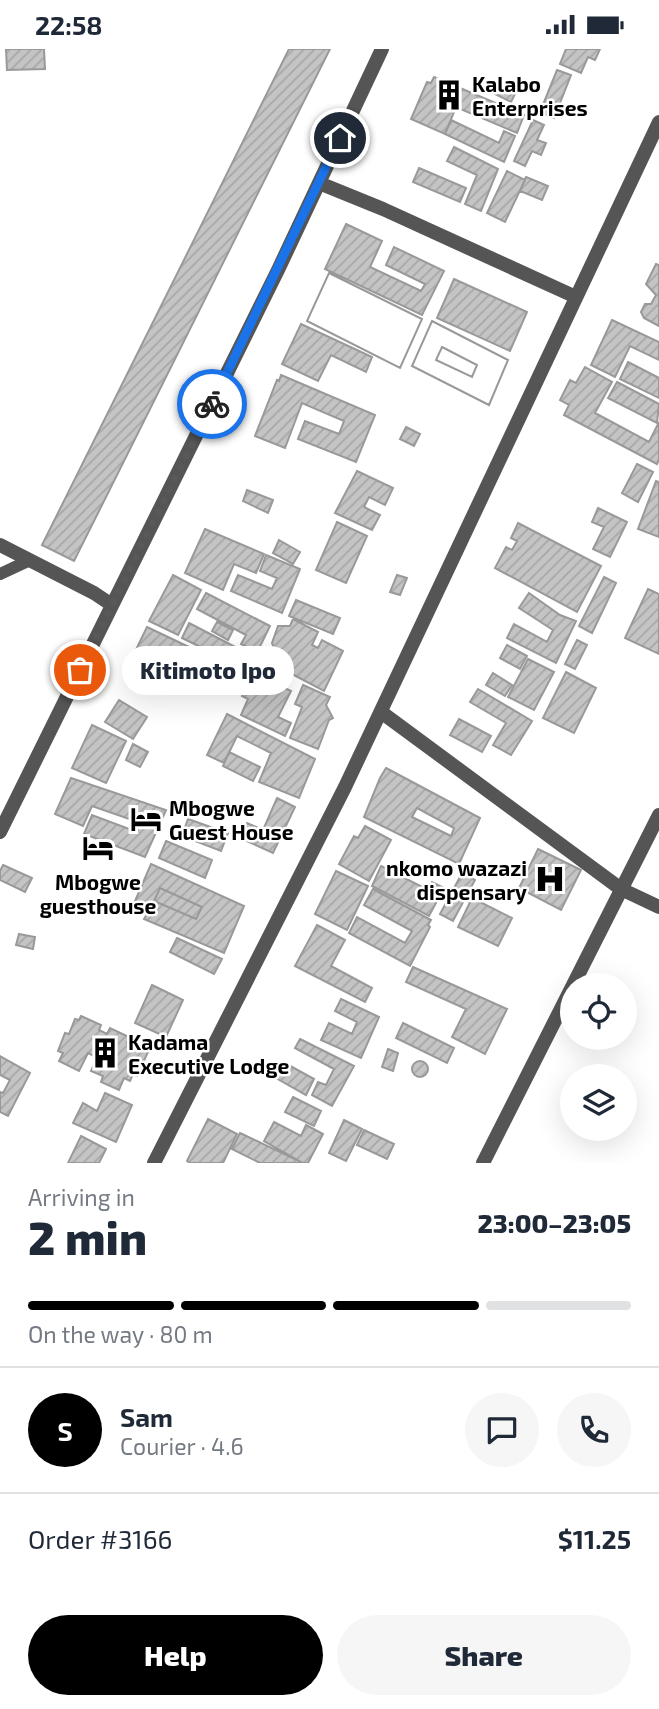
<!DOCTYPE html>
<html lang="en">
<head>
<meta charset="utf-8">
<style>
  :root { --surface:#fff; --page:#f6f6f7; --text:#1f2937; --muted:#747a83; --line:#e0e1e3; --accent:#000 }
  body { margin:0; font-family:"Exo 2",sans-serif; background:var(--page); color:var(--text); height:100vh; display:flex; flex-direction:column; font-size:26px; white-space:nowrap }
  * { box-sizing:border-box; margin:0 }
  p { font-size:23px; color:var(--muted) }
  .icon { flex:none; width:38px; height:38px; fill:none; stroke:currentColor; stroke-width:2; stroke-linecap:round; stroke-linejoin:round }
  .map { position:relative; height:1114px; overflow:hidden }
  .side { display:flex; flex-direction:column; background:var(--surface); flex:1 }
  .side>* { flex:none }
  .tools { position:absolute; left:560px; top:924px; display:grid; gap:14px }
  .tools a { display:grid; place-items:center; width:77px; height:77px; border-radius:50%; background:var(--surface); box-shadow:0 7px 28px #0002; font-size:35px }
  .pin { position:absolute; display:grid; place-items:center; width:60px; height:60px; color:#fff; margin:-30px; border:4px solid #fff; border-radius:50%; box-shadow:0 2px 7px #0007 }
  .courier { position:absolute; display:grid; place-items:center; width:70px; height:70px; margin:-35px; border:5px solid #1a73e8; border-radius:50%; background:#fff; color:#222; box-shadow:0 2px 9px #0007 }
  .bubble { position:absolute; height:49px; border-radius:24px; background:var(--surface); box-shadow:0 7px 28px #0002; font-size:23px; font-weight:800; line-height:49px; text-align:center }
  .overview em { font-style:normal; font-weight:800 }
  .overview div { display:flex; flex-direction:column-reverse }
  .overview { display:flex; align-items:center; justify-content:space-between; height:119px; padding:0 28px }
  h1 { font-size:46px; font-weight:800; line-height:52px }
  .bar { display:grid; grid-template-columns:repeat(4,1fr); gap:10px 7px; align-content:center; height:84px; padding:0 28px }
  .bar i { height:9px; border-radius:5px; background:var(--line) }
  .bar .on { background:var(--accent) }
  .bar p { grid-column:span 4 }
  .line { display:flex; align-items:center; gap:18px; padding:0 28px; border-top:2px solid var(--line) }
  .line div { flex:1 }
  .round { display:grid; place-items:center; flex:none; width:74px; height:74px; border-radius:37px; background:var(--page) }
  .primary-button { display:flex; gap:14px; margin-top:auto; padding:14px 28px }
  .primary-button a { flex:1; height:80px; border-radius:42px; background:var(--accent); color:#fff; font-size:28px; font-weight:800; line-height:80px; text-align:center }
  .primary-button a+a { background:var(--page); color:var(--text) }
  .status { display:flex; justify-content:space-between; align-items:center; height:49px; padding:0 35px; background:var(--surface); direction:ltr }
  .status svg { height:19px; fill:currentColor }
  .map>svg:first-child { display:block }
  .building { fill:url(#building-hatch); stroke:#999; stroke-width:2; fill-rule:evenodd }
  .lines { fill:none; stroke-linecap:round; stroke-linejoin:round }
  .service { stroke:#555; stroke-width:12 }
  .minor { stroke:#555; stroke-width:14 }
  .done { stroke:#595959; stroke-width:7; stroke-dasharray:0 12.6 }
  .route { stroke:#1a73e8; stroke-width:9 }
  .labels { text-anchor:middle; dominant-baseline:central; stroke-width:5; stroke-linejoin:round; paint-order:stroke }
  .poi-label { font-size:21px; font-weight:bold; fill:#000; stroke:#fff; text-anchor:start }
</style>
</head>
<body>
<div class="status"><b>22:58</b><svg viewBox="0 0 49 12"><path d="M0 12V9h3v3zM5 12V6h3v6zM10 12V3h3v9zM15 12V0h3v12zM26 1h20v11H26zM47 4h2v5h-2z"/></svg></div>
<div class="map">
<svg width="659" height="1114" viewBox="0 0 659 1114">
  <defs>
    <pattern id="building-hatch" width="6" height="6" patternUnits="userSpaceOnUse" patternTransform="scale(1.75)"><rect width="6" height="6" fill="#c4c4c4"/><path d="M-1 1l2-2M0 6l6-6M5 7l2-2" fill="none" stroke="#a7a7a7"/></pattern>
  </defs>
  <rect width="100%" height="100%" fill="#fff"/>
  <path class="building" d="M6 0H44L45 20 7 21Z
    M289 0H330L74 512 42 496Z
    M566 0H600L595 11 588 8 581 24 560 15Z
    M557 21 571 26 554 69 540 63Z
    M434 28 524 66 517 84 456 58 445 85 411 70 427 33 431 34Z
    M496 32 516 43 511 53 491 43Z
    M451 71 499 94 504 82 515 87 504 113 445 85Z
    M533 71 544 76 537 91 546 94 541 106 532 102 525 117 514 112Z
    M454 98 498 120 481 162 465 155 477 126 447 112Z
    M419 119 466 139 460 153 413 133Z
    M507 122 525 131 505 173 487 164Z
    M526 128 548 137 542 151 520 142Z
    M346 175 382 192 370 218 421 242 425 235 386 216 394 198 444 222 422 266 325 220Z
    M656 215 659 216V277L644 269 641 263 645 255H651L656 246 646 235Z
    M329 224 422 270 400 319 307 272Z
    M329 224 422 270 400 319 307 272Z
    M454 230 527 263 510 302 437 269Z
    M612 271 659 293V311L630 297 615 328 591 316Z
    M432 272 508 311 489 356 412 317ZM442 298 477 316 472 328 436 311Z
    M432 272 508 311 489 356 412 317ZM442 298 477 316 472 328 436 311Z
    M301 275 372 308 366 323 331 306 318 332 282 315Z
    M628 313 659 329V349L620 330Z
    M585 318 612 333 595 364 649 393 659 373V410L657 415 564 366 569 356 560 351 570 331 576 334Z
    M281 326 375 366 356 413 298 390 305 372 339 385 344 372 302 354 285 399 255 387 277 331 279 332Z
    M617 333 659 355 657 374 608 349Z
    M406 378 420 385 414 397 400 390Z
    M637 415 653 423 638 453 622 444Z
    M357 422 393 439 385 456 369 448 364 458 380 466 372 481 335 464Z
    M656 432 659 433V488L638 480Z
    M247 441 273 451 268 464 243 452Z
    M598 459 627 473 610 508 593 500 604 478 592 473Z
    M337 473 367 487 346 534 316 521Z
    M518 474 601 517 577 563 495 519 506 498 512 501 517 492 511 489Z
    M205 480 264 505 256 524 234 515 223 541 185 524Z
    M279 491 300 503 293 515 273 504Z
    M266 506 300 520 282 564 231 542 238 526 272 540 277 529 260 522Z
    M173 526 201 541 178 586 149 572Z
    M397 526 407 529 400 546 390 543Z
    M604 528 616 534 592 584 579 577Z
    M648 540 659 545V605L625 589Z
    M206 544 270 577 250 618 244 616 251 600 241 595 246 586 197 560Z
    M529 544 560 566 576 572 556 614 507 589 514 575 547 593 553 581 519 559Z
    M296 551 340 569 333 585 289 567Z
    M293 570 318 583 312 596 318 599 322 591 343 602 324 642 271 614 276 605 272 594 278 577H290Z
    M217 573 233 581 228 591 212 582Z
    M189 574 245 603 239 617 182 589Z
    M147 578 189 598 174 628 168 625 162 638 126 621Z
    M577 591 587 596 575 620 565 615Z
    M507 596 527 607 520 620 500 609Z
    M528 610 554 623 534 661 508 648Z
    M566 623 596 639 574 684 543 669Z
    M493 624 512 636 505 647 486 636Z
    M259 627 291 642 278 668 291 674 285 687 241 666 248 650 242 647 249 633 255 636Z
    M303 636 330 648 326 656 333 669 329 671 318 700 290 689 302 658 295 655Z
    M478 640 532 672 511 706 493 696 506 674 470 653Z
    M119 651 147 668 133 690 105 673Z
    M227 665 315 710 299 749 259 733 271 704 237 687 224 714 207 706Z
    M459 670 491 687 482 703 450 686Z
    M92 676 126 692 106 734 72 719Z
    M133 695 148 703 140 718 126 711Z
    M229 703 260 718 253 732 223 717Z
    M386 719 480 769 459 815 364 768 380 729ZM417 759 454 779 451 787 412 768Z
    M71 729 166 761 145 808 84 785 92 766 137 783 141 774 92 757 83 777 55 765Z
    M277 749 295 758 273 804 240 789 247 774 263 781Z
    M188 770 228 784 221 802 182 787Z
    M365 777 391 791 369 832 339 815 354 787 358 789Z
    M166 792 212 811 205 829 159 809Z
    M538 800 581 821 561 861 519 839Z
    M151 815 244 857 224 904 144 870 147 865 132 859ZM160 839 202 858 196 870 154 852Z
    M3 816 32 829 25 843 0 831V822Z
    M381 817 428 841 432 833 444 839 429 867 372 837Z
    M336 822 368 837 347 881 315 865Z
    M462 824 475 831 453 872 440 865Z
    M160 839 202 858 196 870 154 852Z
    M373 840 431 871 428 876 430 878 410 917 349 884 357 868 405 894 412 882 364 856Z
    M472 849 512 869 498 897 458 878Z
    M317 876 345 891 331 917 372 939 365 953 295 917Z
    M19 885 35 888 33 900 16 896Z
    M177 889 222 910 214 925 170 903Z
    M413 918 507 960 485 1005 452 988 466 960 406 933Z
    M152 936 183 951 166 988 135 974Z
    M341 950 379 968 361 1009 321 991 329 974 352 985 357 973 335 962Z
    M81 967 101 976 99 981 107 985 110 979 129 988 127 994 148 1003 137 1027 133 1025 130 1032 124 1029 119 1041 101 1033 103 1027 91 1022 97 1009 88 1004 79 1022 59 1012 63 1004 58 1002 65 984 69 985 75 970 79 971Z
    M403 974 454 999 447 1014 396 989Z
    M300 990 354 1017 332 1057 312 1046 318 1033 326 1036 334 1020 295 999Z
    M388 1000 398 1004 393 1022 382 1018Z
    M0 1007 30 1024 8 1067 0 1063V1043L3 1044 10 1031 0 1026Z
    M412 1020a8 8 0 1 1 16 0a8 8 0 1 1-16 0Z
    M283 1013 314 1030 306 1046 274 1028Z
    M105 1044 132 1056 116 1093 73 1074 83 1054 97 1062Z
    M293 1048 321 1062 314 1077 285 1063Z
    M208 1070 237 1085 223 1114H190L187 1112Z
    M344 1071 362 1080 346 1112 329 1104Z
    M274 1073 301 1087 306 1076 323 1085 308 1114H303L264 1092Z
    M364 1081 394 1095 387 1110 357 1096Z
    M240 1084 303 1114H260L232 1100Z
    M81 1087 106 1100 99 1114H68Z"/>
  <g class="lines">
    <path class="service" d="M0 525 30 511"/>
    <path class="minor" d="M319 134 383 160 576 248
      M0 496 94 544 112 556
      M381 663 621 840 659 858
      M0 783 278 221 382 0
      M573 936 659 766
      M154 1114 345 738 659 73
      M483 1114 572 938"/>
  </g>
  <g class="lines">
    <path class="done" d="M80 621 212 355"/>
    <path class="route" d="M212 355 340 89"/>
  </g>
  <defs>
    <g id="building-bare" transform="scale(2.415)"><path d="M-4-6H4V6H1V3H-1V6H-4ZM-2.5-4.3h1.7v1.8h-1.7ZM.8-4.3h1.7v1.8H.8ZM-2.5-1h1.7V.8h-1.7ZM.8-1h1.7V.8H.8Z" fill="#000" stroke="#fff" stroke-width="2.5" paint-order="stroke"/></g>
    <g id="hotel-bare" transform="scale(2.415)"><path d="M-6-4.5h1.5V1H6V5H4.5V3h-9V5H-6ZM-4 0a1.8 1.8 0 1 1 3.6 0ZM.5 0V-2.5h3Q6-2.5 6 0Z" fill="#000" stroke="#fff" stroke-width="2.5" paint-order="stroke"/></g>
    <g id="hospital-bare" transform="scale(2.415)"><path d="M-5-5h3v3.5h4V-5h3V5h-3V1.5h-4V5h-3Z" fill="#000" stroke="#fff" stroke-width="2.5" paint-order="stroke"/></g>
  </defs>
  <g fill-rule="evenodd">
    <use href="#building-bare" x="449" y="46"/>
    <use href="#hotel-bare" x="146" y="770"/>
    <use href="#hotel-bare" x="98" y="799"/>
    <use href="#hospital-bare" x="550" y="830"/>
    <use href="#building-bare" x="105" y="1004"/>
  </g>
  <g class="labels">
    <g class="poi-label">
      <text x="472" y="34">Kalabo<tspan x="472" dy="24">Enterprises</tspan></text>
      <text x="169" y="758">Mbogwe<tspan x="169" dy="24">Guest House</tspan></text>
      <text x="527" y="818" text-anchor="end">nkomo wazazi<tspan x="527" dy="24">dispensary</tspan></text>
      <text x="98" y="832" text-anchor="middle">Mbogwe<tspan x="98" dy="24">guesthouse</tspan></text>
      <text x="128" y="992">Kadama<tspan x="128" dy="24">Executive Lodge</tspan></text>
    </g>
  </g>
</svg>
<div class="tools">
<a><svg class="icon" aria-label="locate" viewBox="0 0 24 24"><circle cx="12" cy="12" r="6"/><path d="M12 2v4M12 18v4M2 12h4M18 12h4"/></svg></a>
<a><svg class="icon" aria-label="layers" viewBox="0 0 24 24"><path d="M12 4l9 5-9 5-9-5zM3 14l9 5 9-5"/></svg></a>
</div>
<div class="pin" style="left:80px;top:621px;background:#ea580c"><svg class="icon" aria-label="bag" viewBox="0 0 24 24"><path d="M5 8h14l-1 12H6zM9 8a3 3 0 0 1 6 0"/></svg></div>
<div class="pin" style="left:340px;top:89px;background:#1f2937"><svg class="icon" aria-label="home" viewBox="0 0 24 24"><path d="M3 11l9-7 9 7M6 9v11h12V9"/></svg></div>
<div class="courier" style="left:212px;top:355px"><svg class="icon" aria-label="bike" viewBox="0 0 24 24"><circle cx="6" cy="16" r="4"/><circle cx="18" cy="16" r="4"/><path d="M6 16l4-8h5l3 8M10 8l3 8H6M13 5h3"/></svg></div>
<div class="bubble" style="left:122px;top:597px;width:172px">Kitimoto Ipo</div>
</div>
<section class="side">
<div class="overview"><div><h1>2 min</h1><p>Arriving in</p></div><em>23:00–23:05</em></div>
<div class="bar"><i class="on"></i><i class="on"></i><i class="on"></i><i></i><p>On the way · 80 m</p></div>
<div class="line" style="height:126px"><b class="round" style="background:var(--accent);color:#fff">S</b><div><b>Sam</b><p>Courier · 4.6</p></div><a class="round"><svg class="icon" aria-label="chat" viewBox="0 0 24 24"><path d="M4 5h16v11H9l-5 4z"/></svg></a><a class="round"><svg class="icon" aria-label="phone" viewBox="0 0 24 24"><path d="M5 4h4l2 5-3 2q2 4 5 5l2-3 5 2v4C11 20 4 13 5 4z"/></svg></a></div>
<div class="line" style="height:91px"><div>Order #3166</div><b>$11.25</b></div>
<div class="primary-button"><a>Help</a><a>Share</a></div>
</section>
</body>
</html>
